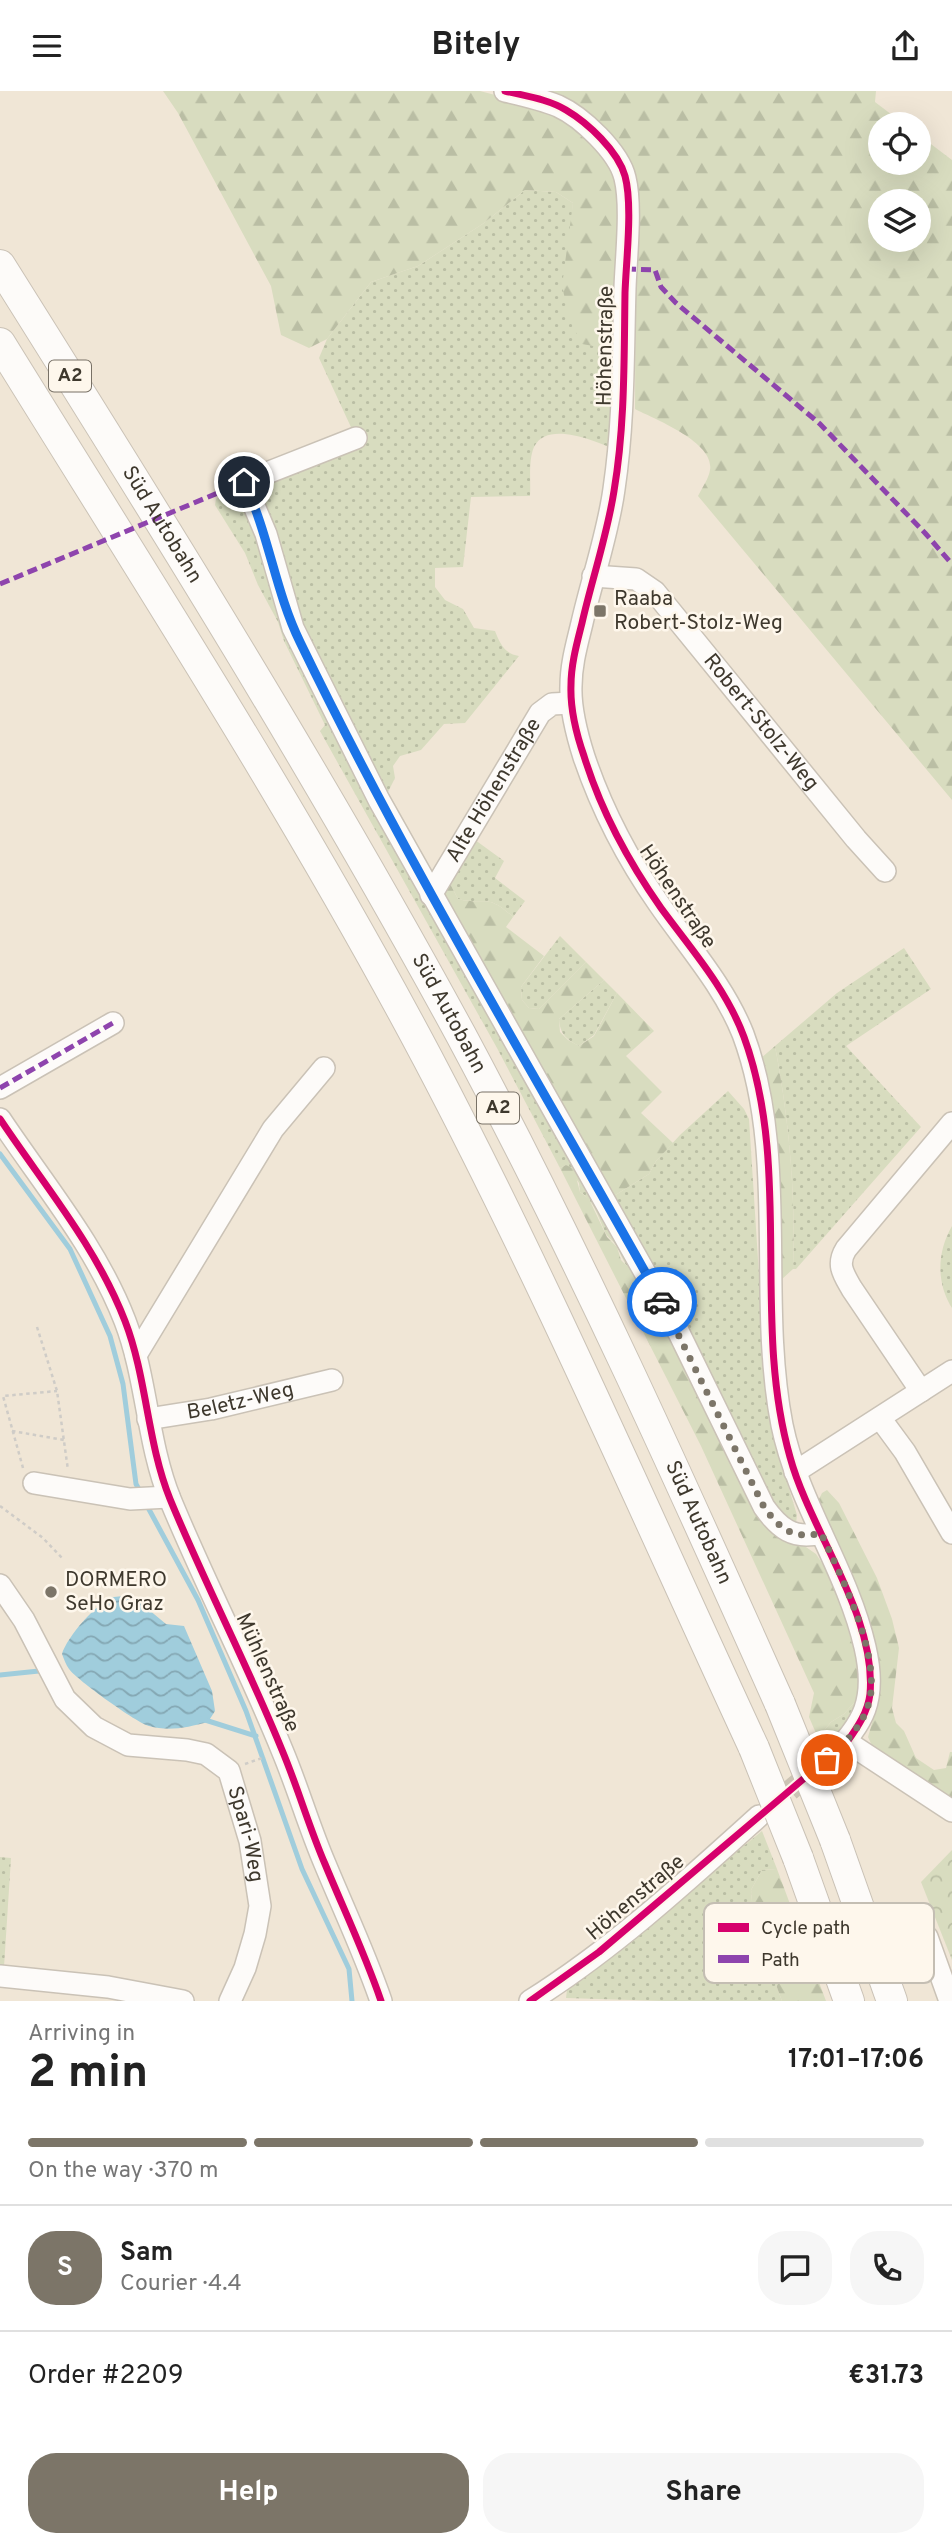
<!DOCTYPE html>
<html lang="en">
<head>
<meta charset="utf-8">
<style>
  :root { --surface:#fff; --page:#f6f6f6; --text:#222; --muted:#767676; --line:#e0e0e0; --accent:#7c7568 }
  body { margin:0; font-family:Overpass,sans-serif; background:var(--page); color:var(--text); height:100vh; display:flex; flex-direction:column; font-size:26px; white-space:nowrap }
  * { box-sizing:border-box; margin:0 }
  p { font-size:23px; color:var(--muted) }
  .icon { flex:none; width:38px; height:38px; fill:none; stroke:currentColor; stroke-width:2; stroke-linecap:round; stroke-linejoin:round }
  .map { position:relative; height:1910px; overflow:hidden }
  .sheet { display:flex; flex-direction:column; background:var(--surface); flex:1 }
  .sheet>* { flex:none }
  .controls { position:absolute; left:868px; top:21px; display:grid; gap:14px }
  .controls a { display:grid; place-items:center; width:63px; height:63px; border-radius:50%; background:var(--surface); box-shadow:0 7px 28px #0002; font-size:35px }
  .pin { position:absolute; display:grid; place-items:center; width:60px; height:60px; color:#fff; margin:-30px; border:4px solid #fff; border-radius:50%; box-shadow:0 2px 7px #0007 }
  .courier { position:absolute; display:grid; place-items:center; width:70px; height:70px; margin:-35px; border:5px solid #1a73e8; border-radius:50%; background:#fff; color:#222; box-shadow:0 2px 9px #0007 }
  .overview em { font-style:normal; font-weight:700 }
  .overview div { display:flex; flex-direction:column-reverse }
  .overview { display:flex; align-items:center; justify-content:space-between; height:119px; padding:0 28px }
  h1 { font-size:46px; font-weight:700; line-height:52px }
  .bar { display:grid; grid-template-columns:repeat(4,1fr); gap:10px 7px; align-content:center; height:84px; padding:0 28px }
  .bar i { height:9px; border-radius:5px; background:var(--line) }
  .bar .on { background:var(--accent) }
  .bar p { grid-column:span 4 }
  .line { display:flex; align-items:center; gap:18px; padding:0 28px; border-top:2px solid var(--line) }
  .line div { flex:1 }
  .round { display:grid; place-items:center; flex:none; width:74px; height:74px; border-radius:28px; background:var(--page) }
  .primary-button { display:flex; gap:14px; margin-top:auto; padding:14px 28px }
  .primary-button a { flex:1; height:80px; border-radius:28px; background:var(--accent); color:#fff; font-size:28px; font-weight:700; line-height:80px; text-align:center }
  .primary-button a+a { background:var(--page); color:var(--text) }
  header { display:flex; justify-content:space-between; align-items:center; height:91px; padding:0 28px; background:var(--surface); font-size:32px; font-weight:700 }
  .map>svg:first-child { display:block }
  .grass { fill:url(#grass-dots) }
  .forest { fill:url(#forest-firs); fill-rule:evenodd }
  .park { fill:url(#park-crowns) }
  .water { fill:url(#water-waves) }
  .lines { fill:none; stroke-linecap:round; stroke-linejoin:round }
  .stream { stroke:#a0cddc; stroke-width:5 }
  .minor-tunnel { stroke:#ccc3b4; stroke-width:21; stroke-dasharray:21 10; stroke-linecap:butt }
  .minor-casing { stroke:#cac2b6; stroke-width:24 }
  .highway-casing { stroke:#cac2b6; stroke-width:32 }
  .path { stroke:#cfccc7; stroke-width:2.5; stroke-dasharray:3.5 3.5; stroke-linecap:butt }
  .minor { stroke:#fdfbf9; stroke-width:21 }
  .highway { stroke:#fdfbf9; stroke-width:30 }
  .highway-bridge-casing { stroke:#cac2b6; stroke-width:32; stroke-linecap:butt }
  .highway-bridge { stroke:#fdfbf9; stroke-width:30 }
  .quiet { stroke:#8e44ad; stroke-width:5; stroke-dasharray:10 5; stroke-linecap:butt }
  .cycleway-casing { stroke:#fef7ec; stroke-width:11 }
  .cycleway { stroke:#d6006c; stroke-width:7 }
  .done { stroke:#7c7568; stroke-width:7; stroke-dasharray:0 12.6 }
  .route { stroke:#1a73e8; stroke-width:9 }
  .poi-dot { fill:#7c7568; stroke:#fef7ec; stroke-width:2.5 }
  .labels { text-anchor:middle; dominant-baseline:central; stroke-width:5; stroke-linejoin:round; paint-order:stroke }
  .shield { fill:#fef7ec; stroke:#787166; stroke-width:2 }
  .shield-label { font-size:19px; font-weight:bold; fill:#3e382d }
  .street-label { font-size:21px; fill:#3e382d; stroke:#fef7ec }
  .poi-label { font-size:21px; fill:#3e382d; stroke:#fef7ec; text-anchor:start }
  .key { fill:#fef7ec; stroke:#c4beb3; stroke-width:2 }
  .key-label { font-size:19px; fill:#3e382d }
</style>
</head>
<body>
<header><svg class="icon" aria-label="menu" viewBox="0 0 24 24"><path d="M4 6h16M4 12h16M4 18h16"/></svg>Bitely<svg class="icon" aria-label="share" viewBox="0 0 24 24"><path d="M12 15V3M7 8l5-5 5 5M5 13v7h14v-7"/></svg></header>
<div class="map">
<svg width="952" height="1910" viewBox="0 0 952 1910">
  <defs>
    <pattern id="grass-dots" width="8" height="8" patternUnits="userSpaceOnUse" patternTransform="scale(1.75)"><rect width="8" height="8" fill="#d8dcbf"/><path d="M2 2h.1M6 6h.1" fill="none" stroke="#babea4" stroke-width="1.8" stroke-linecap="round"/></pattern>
    <pattern id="forest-firs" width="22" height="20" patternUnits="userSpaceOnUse" patternTransform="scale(1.75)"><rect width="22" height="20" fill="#d8dcbf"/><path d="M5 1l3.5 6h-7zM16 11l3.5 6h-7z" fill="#babea4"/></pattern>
    <pattern id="park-crowns" width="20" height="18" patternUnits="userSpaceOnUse" patternTransform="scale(1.75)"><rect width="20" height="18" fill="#d8dcbf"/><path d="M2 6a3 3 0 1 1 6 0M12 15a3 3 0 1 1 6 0" fill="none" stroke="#babea4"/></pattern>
    <pattern id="water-waves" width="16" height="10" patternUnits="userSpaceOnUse" patternTransform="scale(1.75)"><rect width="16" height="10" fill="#a0cddc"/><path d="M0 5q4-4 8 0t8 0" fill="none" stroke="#84a7b3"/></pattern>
  </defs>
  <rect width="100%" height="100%" fill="#f0e6d6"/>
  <path class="grass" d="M525 99 556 101 573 112 571 142 618 252 614 358C595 350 547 329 534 356 528 370 531 391 530 405L471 406 463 476 435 477V496L445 509 463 518 474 537 495 540C500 553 505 563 519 565L465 632 444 633 421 659 400 665 393 675 395 687 384 709 306 553 257 398 260 393 356 347 319 267 327 248 371 191 418 175 484 132Z
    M233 400 243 405 278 501 655 1217C638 1199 627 1177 617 1156 614 1150 609 1148 606 1143 599 1129 595 1110 580 1101L579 1092 566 1074 560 1077 497 957 320 640 325 634 284 550 278 531 258 494 245 462 215 414 216 408Z
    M471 746 504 770 495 787 525 810 513 826C486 801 487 815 458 808L446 785Z
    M560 845 586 871 539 918 529 917 522 909 521 896Z
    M904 857 931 898 846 955 921 1036 796 1178H793C796 1104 789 1028 775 955L837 902Z
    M604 889 617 902 594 944 579 955C566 948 560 943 559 928Z
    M728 1000 744 1018 749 1028 767 1309 778 1361 797 1424 796 1433 785 1434 609 1108 649 1083 656 1070 680 1044Z
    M952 1135V1217C936 1192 937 1161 952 1135Z
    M859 1606 842 1638 823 1660 818 1647 831 1631 844 1623Z
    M762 1740 777 1778 762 1779 751 1799 754 1834 782 1910H663L566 1907 567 1899Z
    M0 1766 11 1767 4 1876H0Z"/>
  <path class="forest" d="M163 0H480L552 19 599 56 619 88 618 252 599 256 582 253 570 230 562 195 573 112 556 101 525 99 484 132 418 175 371 191 327 248 309 257 281 244 271 195 178 22Z
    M544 0H876L875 11 904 33H880V72H919V44L952 69V709L698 405C702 397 709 387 710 379 715 351 654 328 635 318L636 100ZM880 110H919V149H880Z
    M446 785 458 808C487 815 486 801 513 826L506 836 544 865 521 896 522 909 529 917 539 918 586 871 604 889 559 928 560 941 568 949 579 955 594 945 617 902 654 940 626 965 662 1001 641 1022 673 1052 656 1070 649 1083 609 1108 435 802Z
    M775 955C789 1028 796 1104 793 1178L781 1189 760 968Z
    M566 1074 574 1078 580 1101 589 1108 607 1146 617 1156 621 1169 631 1179 642 1201 655 1216 749 1398 803 1454 816 1463 826 1478 839 1506 859 1577V1606L844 1623 831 1631 818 1647 809 1626 814 1602 701 1355 560 1077Z
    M827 1399 839 1412 877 1487 892 1528 899 1557 892 1617 896 1632 904 1640 916 1667 934 1679 946 1677 950 1661H952V1709L873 1657 868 1646 879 1608V1574L817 1412 822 1402Z
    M777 1778 826 1910H782L754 1834 751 1799 762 1779Z"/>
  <path class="park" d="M952 1759V1869L921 1791Z"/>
  <path class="water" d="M131 1504 166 1533 184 1535 212 1600 215 1620 208 1631C189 1636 169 1641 149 1635 137 1632 77 1589 69 1578 66 1574 64 1568 62 1563 67 1546 97 1511 114 1506 120 1505 126 1505 131 1504Z"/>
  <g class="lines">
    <path class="stream" d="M0 1063 70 1158 110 1245 123 1293 136 1393 141 1402
      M145 1411 198 1509 246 1620 302 1778 349 1878 352 1910
      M0 1584 39 1580
      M202 1628 256 1645"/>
    <path class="minor-tunnel" d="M766 1719 817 1677"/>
    <g class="minor-casing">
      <g id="minor">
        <path d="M505 0C523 4 541 8 558 15 582 26 619 61 625 87 632 115 626 167 625 197 623 265 624 331 614 398 608 443 592 488 582 532 577 553 571 573 571 595 570 619 577 644 584 666 602 719 627 767 659 813 688 855 724 895 743 943 789 1066 757 1206 782 1334 798 1412 847 1478 865 1556 877 1608 865 1633 827 1669"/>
        <path d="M356 347 244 391 266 443 293 537 379 709 679 1242 764 1416C779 1437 793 1449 821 1442"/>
        <path id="s1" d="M593 485 636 488 655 501 856 748 885 780"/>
        <path id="s2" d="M431 804 540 622 552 613 571 612"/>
        <path d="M0 997 113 932"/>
        <path d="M0 1028C44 1094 96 1155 125 1230 147 1287 147 1351 170 1408 205 1493 248 1575 282 1659 298 1697 309 1736 325 1773 344 1819 365 1863 381 1910"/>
        <path d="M136 1264 273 1038 324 977"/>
        <path d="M921 1300 852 1198C844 1184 836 1174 846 1158L952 1032"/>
        <path d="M880 1327 905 1361 952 1442"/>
        <path id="s3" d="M148 1328 211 1318 332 1289"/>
        <path d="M795 1381 952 1280"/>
        <path d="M34 1392 130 1408 169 1406"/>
        <path id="s4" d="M0 1494 24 1529 65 1608 94 1636 128 1654 187 1659 206 1663 229 1680 250 1750 260 1815 255 1843 245 1877 230 1910"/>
        <path d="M847 1651 952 1720"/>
        <path d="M927 1846 950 1910"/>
        <path d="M0 1885 108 1896 183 1910"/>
        <path d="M530 1910C613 1858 687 1790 759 1725"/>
      </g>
    </g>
    <g class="highway-casing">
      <g id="highway">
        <path id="s5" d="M0 174C159 427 318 681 461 944 578 1162 679 1387 780 1613"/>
        <path d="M0 252C146 488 298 722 428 968 546 1192 647 1426 754 1657"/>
        <path d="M835 1749 892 1910"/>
        <path d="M798 1767 849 1910"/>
      </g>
    </g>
    <path class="path" d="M37 1236 57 1300 68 1379
      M12 1340 64 1349
      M23 1377 3 1305 57 1300
      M0 1415 43 1447 62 1467
      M245 1673 265 1666"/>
    <use href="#minor" class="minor"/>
    <use href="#highway" class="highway"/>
    <g class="highway-bridge-casing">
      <path id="highway-bridge" d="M780 1613 835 1749
        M754 1657 798 1767"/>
    </g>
    <use href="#highway-bridge" class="highway-bridge"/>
    <path class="quiet" d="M626 178 655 179 661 196 676 212 820 333 925 442 952 473
      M0 493 244 391
      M0 997 113 932"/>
    <g class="cycleway-casing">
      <path id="cycleway" d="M505 0C525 5 548 8 566 19 588 32 618 60 625 85 633 114 626 171 625 202 624 269 625 335 614 400 607 445 592 488 582 532 577 552 571 573 571 594 570 618 576 642 584 665 601 720 628 770 661 817 691 858 726 897 744 946 793 1080 751 1229 790 1366 810 1440 877 1525 870 1603 868 1621 857 1637 847 1651L599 1861 530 1910
        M0 1028C44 1094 96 1155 125 1230 147 1287 147 1351 170 1408 205 1493 248 1575 282 1659 298 1697 309 1736 325 1773 344 1819 365 1863 381 1910"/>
    </g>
    <use href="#cycleway" class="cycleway"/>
  </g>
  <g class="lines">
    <path class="done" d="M662 1211 764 1416C779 1437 793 1449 821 1442 841 1485 879 1560 870 1607 865 1633 845 1652 827 1669"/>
    <path class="route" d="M244 391C269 443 275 500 300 551 409 777 540 992 662 1211"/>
  </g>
  <g class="poi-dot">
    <rect x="593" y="513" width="14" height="14" rx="3.5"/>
    <circle cx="51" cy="1501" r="7"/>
  </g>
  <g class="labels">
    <g class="shield">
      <rect x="49" y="269.5" width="42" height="31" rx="5"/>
      <rect x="477" y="1001.5" width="42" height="31" rx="5"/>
    </g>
    <g class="shield-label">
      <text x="70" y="285">A2</text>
      <text x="498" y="1017">A2</text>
    </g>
    <g class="street-label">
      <text transform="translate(606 255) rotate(-89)">Höhenstraße</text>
      <text stroke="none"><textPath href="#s5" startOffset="306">Süd Autobahn</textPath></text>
      <text stroke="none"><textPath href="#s1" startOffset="234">Robert-Stolz-Weg</textPath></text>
      <text stroke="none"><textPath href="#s2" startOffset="122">Alte Höhenstraße</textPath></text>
      <text transform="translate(677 806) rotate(56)">Höhenstraße</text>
      <text stroke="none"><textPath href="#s5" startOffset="873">Süd Autobahn</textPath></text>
      <text stroke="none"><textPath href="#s3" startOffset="94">Beletz-Weg</textPath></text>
      <text stroke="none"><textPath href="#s5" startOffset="1440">Süd Autobahn</textPath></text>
      <text transform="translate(267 1582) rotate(66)">Mühlenstraße</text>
      <text stroke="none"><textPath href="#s4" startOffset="383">Spari-Weg</textPath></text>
      <text transform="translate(636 1807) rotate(-40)">Höhenstraße</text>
    </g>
    <g class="poi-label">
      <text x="614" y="508">Raaba<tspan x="614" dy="24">Robert-Stolz-Weg</tspan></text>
      <text x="65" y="1489">DORMERO<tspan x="65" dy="24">SeHo Graz</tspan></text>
    </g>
  </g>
  <rect x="704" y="1812" width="230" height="80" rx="10" class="key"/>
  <rect x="718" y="1832" width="31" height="9" fill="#d6006c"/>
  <rect x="718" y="1864" width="31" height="8" fill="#8e44ad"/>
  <g class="key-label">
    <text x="761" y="1843">Cycle path</text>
    <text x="761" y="1875">Path</text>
  </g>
</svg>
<div class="controls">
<a><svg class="icon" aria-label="locate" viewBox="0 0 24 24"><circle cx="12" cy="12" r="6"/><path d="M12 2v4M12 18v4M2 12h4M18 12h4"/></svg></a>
<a><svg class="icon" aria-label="layers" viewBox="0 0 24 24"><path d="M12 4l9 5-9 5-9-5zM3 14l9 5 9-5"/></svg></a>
</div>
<div class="pin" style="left:827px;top:1669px;background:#ea580c"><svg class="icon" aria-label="bag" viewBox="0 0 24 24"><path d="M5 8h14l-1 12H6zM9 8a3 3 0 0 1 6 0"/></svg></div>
<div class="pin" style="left:244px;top:391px;background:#1f2937"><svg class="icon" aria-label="home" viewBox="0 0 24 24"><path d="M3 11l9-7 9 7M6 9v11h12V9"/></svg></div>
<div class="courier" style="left:662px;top:1211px"><svg class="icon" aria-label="car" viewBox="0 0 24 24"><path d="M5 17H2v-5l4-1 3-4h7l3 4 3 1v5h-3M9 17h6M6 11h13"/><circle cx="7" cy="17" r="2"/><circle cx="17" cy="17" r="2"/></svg></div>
</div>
<section class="sheet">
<div class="overview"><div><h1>2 min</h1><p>Arriving in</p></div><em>17:01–17:06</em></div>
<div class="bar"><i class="on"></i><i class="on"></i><i class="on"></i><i></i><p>On the way · 370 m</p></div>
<div class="line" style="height:126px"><b class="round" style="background:var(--accent);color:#fff">S</b><div><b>Sam</b><p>Courier · 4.4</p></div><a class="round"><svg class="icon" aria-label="chat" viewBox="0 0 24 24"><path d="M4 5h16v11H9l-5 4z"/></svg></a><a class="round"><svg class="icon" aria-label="phone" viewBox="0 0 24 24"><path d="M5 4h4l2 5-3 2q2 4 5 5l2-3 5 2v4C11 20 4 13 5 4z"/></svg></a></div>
<div class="line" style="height:91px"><div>Order #2209</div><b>€31.73</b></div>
<div class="primary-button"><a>Help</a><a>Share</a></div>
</section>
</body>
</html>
